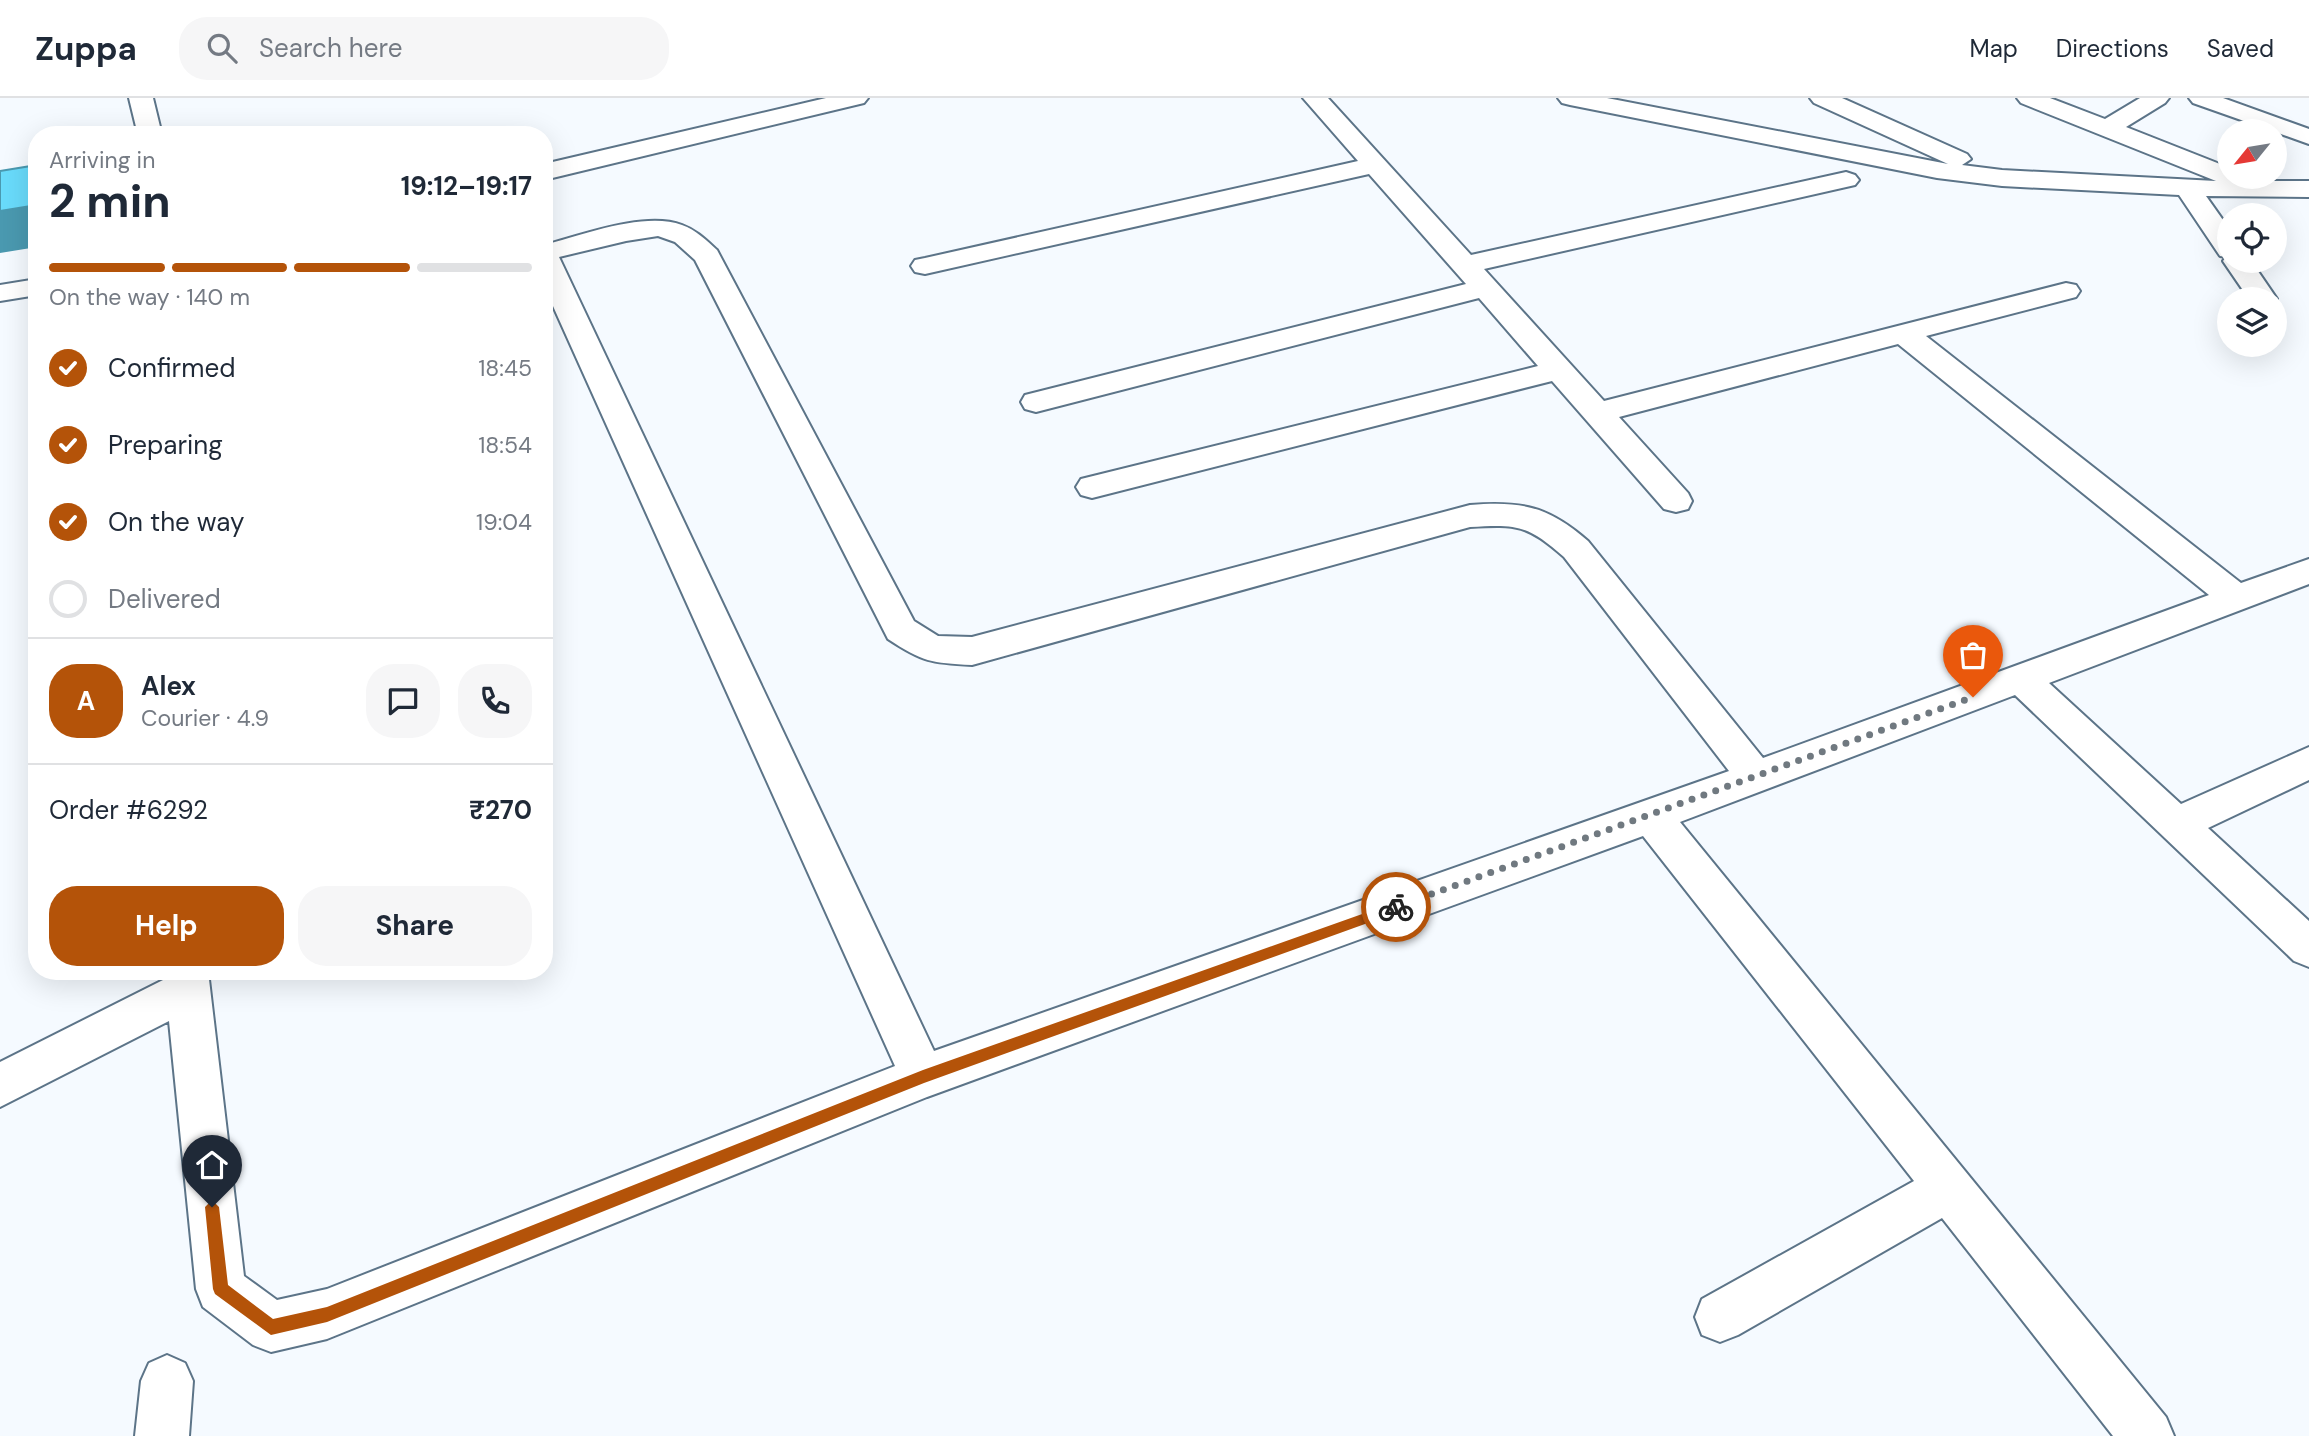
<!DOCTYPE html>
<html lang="en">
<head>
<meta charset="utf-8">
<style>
  :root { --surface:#fff; --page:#f6f6f7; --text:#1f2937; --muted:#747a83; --line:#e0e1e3; --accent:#b45309 }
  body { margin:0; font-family:"DM Sans",sans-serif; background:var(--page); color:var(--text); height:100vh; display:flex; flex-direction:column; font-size:26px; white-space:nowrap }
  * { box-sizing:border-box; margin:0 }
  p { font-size:23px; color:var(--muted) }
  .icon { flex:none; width:38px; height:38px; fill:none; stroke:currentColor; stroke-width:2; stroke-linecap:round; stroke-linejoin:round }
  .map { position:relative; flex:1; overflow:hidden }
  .sheet { position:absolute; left:28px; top:28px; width:525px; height:854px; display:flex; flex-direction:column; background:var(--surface); border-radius:28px; box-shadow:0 7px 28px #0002 }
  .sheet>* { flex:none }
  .needle { width:46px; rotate:240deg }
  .fabs { position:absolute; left:2217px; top:21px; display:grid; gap:14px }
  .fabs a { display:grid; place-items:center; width:70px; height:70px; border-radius:50%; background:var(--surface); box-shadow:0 7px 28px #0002; font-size:35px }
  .pin { position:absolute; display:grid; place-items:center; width:60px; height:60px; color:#fff; margin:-72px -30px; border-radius:50% 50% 50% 0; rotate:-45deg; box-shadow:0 0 7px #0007 }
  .pin .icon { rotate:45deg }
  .courier { position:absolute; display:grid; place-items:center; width:70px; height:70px; margin:-35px; border:5px solid #b45309; border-radius:50%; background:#fff; color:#222; box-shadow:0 2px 9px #0007 }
  .headline em { font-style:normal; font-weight:700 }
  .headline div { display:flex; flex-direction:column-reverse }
  .headline { display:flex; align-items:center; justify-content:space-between; height:119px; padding:0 21px }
  h1 { font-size:46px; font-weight:700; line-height:52px }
  .bar { display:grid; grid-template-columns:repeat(4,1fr); gap:10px 7px; align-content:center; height:84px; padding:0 21px }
  .bar i { height:9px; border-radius:5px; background:var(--line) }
  .bar .on { background:var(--accent) }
  .bar p { grid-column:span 4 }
  .line { display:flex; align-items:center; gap:18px; padding:0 21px; border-top:2px solid var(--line) }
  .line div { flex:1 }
  .round { display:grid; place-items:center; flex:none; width:74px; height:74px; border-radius:28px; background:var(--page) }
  ol { padding:0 21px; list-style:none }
  li { display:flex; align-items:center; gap:21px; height:77px }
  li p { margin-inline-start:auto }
  li .icon { padding:7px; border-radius:50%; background:var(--accent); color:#fff; stroke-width:4 }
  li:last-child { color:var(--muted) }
  li i { width:38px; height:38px; border:4px solid var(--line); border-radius:50% }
  .action { display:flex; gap:14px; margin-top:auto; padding:14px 21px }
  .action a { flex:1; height:80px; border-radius:28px; background:var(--accent); color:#fff; font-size:28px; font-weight:700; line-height:80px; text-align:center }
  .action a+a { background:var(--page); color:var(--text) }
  header { display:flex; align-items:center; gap:42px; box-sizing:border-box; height:98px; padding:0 35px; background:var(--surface); border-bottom:2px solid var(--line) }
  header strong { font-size:33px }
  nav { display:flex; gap:38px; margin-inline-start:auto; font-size:24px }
  .search { width:490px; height:63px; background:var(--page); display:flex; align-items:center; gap:18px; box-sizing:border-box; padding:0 24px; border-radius:28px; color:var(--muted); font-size:26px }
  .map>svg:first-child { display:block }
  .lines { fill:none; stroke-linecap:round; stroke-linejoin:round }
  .minor-casing { stroke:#5c7488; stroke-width:4 }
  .secondary-casing { stroke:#5c7488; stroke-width:4 }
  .minor { fill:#fff; fill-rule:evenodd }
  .secondary { fill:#fff; fill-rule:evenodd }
  .shaded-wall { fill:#4a99b0 }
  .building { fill:#69dbfb; stroke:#4a99b0; stroke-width:2 }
  .route { fill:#b45309 }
  .done { stroke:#707980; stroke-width:7; stroke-dasharray:0 12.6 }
</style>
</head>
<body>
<header>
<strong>Zuppa</strong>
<div class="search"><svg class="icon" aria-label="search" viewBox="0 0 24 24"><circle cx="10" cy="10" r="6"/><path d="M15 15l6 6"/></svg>Search here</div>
<nav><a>Map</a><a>Directions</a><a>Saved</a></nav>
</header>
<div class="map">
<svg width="2309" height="1338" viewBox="0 0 2309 1338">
  <rect width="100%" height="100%" fill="#f5faff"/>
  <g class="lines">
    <g class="minor-casing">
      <path id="minor" d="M129 0H153L162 37H138Z
        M1303 0H1328L1471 157 1846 74 1855 77 1859 82 1855 87 1484 171 1604 303 2066 185 2076 187 2080 193 2076 199 1926 238 2241 485 2309 461V486L2049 585 2181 706 2309 649V682L2208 730 2309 823V869L2294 863 2015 597 1680 724 2166 1319 2174 1338H2113L1942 1120 1738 1237 1720 1244 1702 1237 1695 1219 1702 1201 1914 1083 1643 738 927 999 327 1241 271 1254 253 1247 203 1209 196 1191 169 923 0 1009V964L165 881V873H208L244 1178 277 1202 327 1191 895 968 544 188V147C582 137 645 113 682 127 696 132 706 142 717 152L914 523 938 538 972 539 1470 407C1522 403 1548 408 1588 443L1763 660 2209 497 1898 246 1619 319 1688 395 1692 403 1688 411 1676 414 1664 411 1552 283 1092 400 1081 397 1076 389 1081 381 1538 268 1479 200 1036 314 1025 311 1021 304 1025 297 1466 186 1369 76 925 176 915 174 911 168 915 162 925 160 1358 63ZM658 138 675 144 695 162 888 541C923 564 931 565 972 567L1470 429C1518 426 1527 427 1564 459L1729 673 934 953 559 159 626 143Z
        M1558 0H1607L1948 66 1814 5 1810 0H1842L1967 56 1971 61 1962 67 2002 72 2216 83 2021 5 2017 0H2050L2105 21 2140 0H2169L2165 5 2126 29 2230 70V79H2243L2240 83H2309V99L2206 98 2230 132V163H2251L2277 201 2275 204V201H2249L2223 163 2226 159 2220 158 2179 97 2002 88 1937 80 1570 7 1562 5Z
        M2189 0H2223L2309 31V46L2193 5Z
        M167 1257 185 1265 193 1283 189 1338H135L141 1283 149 1265Z"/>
    </g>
    <g class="secondary-casing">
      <path id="secondary" d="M826 0H868L864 5 544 82V66Z
        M37 181V197L0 203V187Z"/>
    </g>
    <use href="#minor" class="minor"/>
    <use href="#secondary" class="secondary"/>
  </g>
  <path class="shaded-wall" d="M37 107V149L0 155V113Z"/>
  <path class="building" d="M37 67V107L0 113V73Z"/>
  <path class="route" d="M1396 804 1402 809 1401 813 924 985 327 1224 271 1237 215 1196 213 1191 205 1109 212 1102 219 1109 228 1187 273 1221 327 1209 923 972Z"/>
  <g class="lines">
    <path class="done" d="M1396 809 1973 599"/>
  </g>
</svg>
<div class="fabs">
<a><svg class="needle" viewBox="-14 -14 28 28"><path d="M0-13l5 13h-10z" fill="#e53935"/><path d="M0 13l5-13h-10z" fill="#747a83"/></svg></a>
<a><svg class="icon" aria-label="locate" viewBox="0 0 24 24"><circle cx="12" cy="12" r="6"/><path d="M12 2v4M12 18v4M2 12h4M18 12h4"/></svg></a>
<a><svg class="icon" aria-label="layers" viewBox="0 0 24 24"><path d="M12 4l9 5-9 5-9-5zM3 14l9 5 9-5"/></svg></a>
</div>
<div class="pin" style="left:1973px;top:599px;background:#ea580c"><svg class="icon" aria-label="bag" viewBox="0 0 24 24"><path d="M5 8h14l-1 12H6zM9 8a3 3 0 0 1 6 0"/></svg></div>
<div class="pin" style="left:212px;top:1109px;background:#1f2937"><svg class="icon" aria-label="home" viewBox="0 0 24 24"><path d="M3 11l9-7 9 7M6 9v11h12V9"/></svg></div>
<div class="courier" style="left:1396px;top:809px"><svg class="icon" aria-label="bike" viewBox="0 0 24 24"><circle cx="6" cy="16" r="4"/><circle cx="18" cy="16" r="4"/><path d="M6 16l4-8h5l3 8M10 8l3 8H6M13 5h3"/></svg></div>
<section class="sheet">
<div class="headline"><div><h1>2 min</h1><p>Arriving in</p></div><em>19:12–19:17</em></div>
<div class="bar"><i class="on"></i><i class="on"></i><i class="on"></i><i></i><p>On the way · 140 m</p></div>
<ol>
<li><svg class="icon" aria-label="check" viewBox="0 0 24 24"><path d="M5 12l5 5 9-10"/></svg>Confirmed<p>18:45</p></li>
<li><svg class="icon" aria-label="check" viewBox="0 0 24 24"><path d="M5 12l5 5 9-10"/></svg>Preparing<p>18:54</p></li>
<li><svg class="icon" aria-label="check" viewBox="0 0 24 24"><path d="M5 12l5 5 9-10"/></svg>On the way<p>19:04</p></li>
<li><i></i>Delivered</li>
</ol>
<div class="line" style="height:126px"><b class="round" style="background:var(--accent);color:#fff">A</b><div><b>Alex</b><p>Courier · 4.9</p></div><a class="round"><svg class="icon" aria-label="chat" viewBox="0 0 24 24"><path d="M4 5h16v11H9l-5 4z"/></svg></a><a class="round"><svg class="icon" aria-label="phone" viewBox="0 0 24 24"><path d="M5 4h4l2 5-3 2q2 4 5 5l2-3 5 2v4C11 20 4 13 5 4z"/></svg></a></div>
<div class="line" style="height:91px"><div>Order #6292</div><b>₹270</b></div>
<div class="action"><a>Help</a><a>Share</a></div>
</section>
</div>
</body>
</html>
